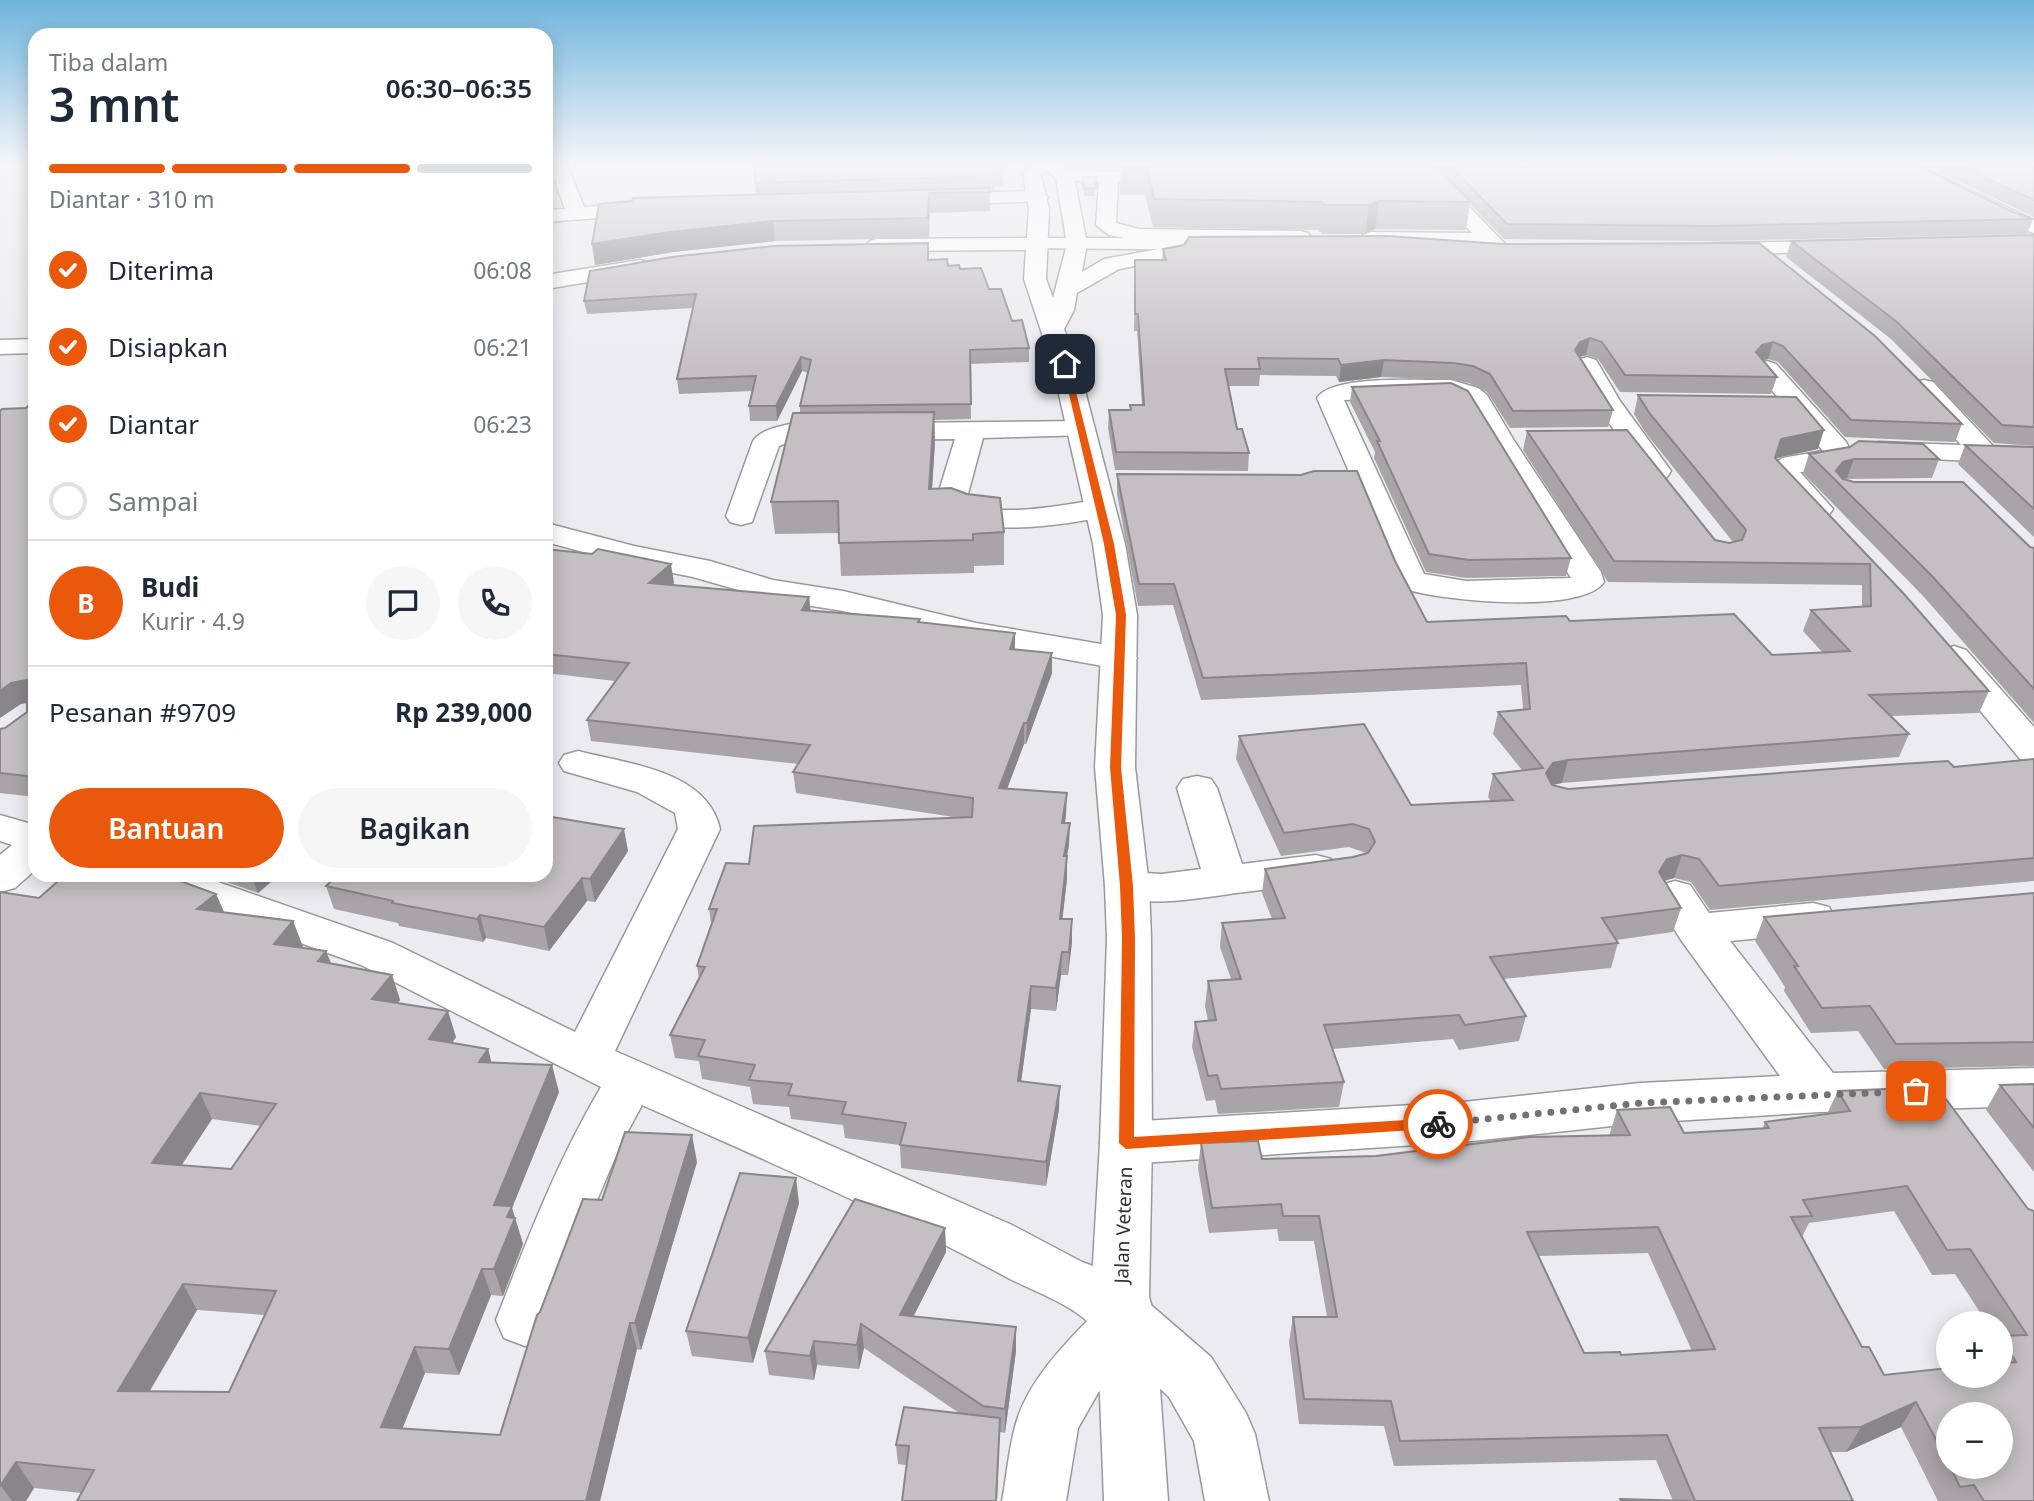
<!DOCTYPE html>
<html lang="id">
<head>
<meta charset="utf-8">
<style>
  :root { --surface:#fff; --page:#f6f6f7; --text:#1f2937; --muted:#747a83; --line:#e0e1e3; --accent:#ea580c }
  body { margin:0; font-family:"Noto Sans",sans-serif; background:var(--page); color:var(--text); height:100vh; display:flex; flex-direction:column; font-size:26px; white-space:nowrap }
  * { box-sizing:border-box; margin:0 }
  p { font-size:23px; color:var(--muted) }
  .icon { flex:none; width:38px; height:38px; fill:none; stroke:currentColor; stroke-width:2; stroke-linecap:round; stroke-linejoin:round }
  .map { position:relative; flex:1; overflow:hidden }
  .drawer { position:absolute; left:28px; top:28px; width:525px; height:854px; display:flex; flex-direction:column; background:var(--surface); border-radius:21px; box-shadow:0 4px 18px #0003 }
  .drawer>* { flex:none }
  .buttons { position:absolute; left:1936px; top:1311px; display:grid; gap:14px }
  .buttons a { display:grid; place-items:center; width:77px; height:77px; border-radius:50%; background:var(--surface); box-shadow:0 4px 18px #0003; font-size:35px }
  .pin { position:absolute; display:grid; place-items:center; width:60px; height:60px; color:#fff; margin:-30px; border-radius:14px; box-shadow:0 4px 10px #0006 }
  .courier { position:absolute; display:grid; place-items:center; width:70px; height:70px; margin:-35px; border:5px solid #ea580c; border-radius:50%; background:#fff; color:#222; box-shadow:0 2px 9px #0007 }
  .head em { font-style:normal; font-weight:600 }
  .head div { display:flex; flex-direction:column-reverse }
  .head { display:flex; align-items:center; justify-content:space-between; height:119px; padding:0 21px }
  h1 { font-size:46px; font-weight:600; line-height:52px }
  .bar { display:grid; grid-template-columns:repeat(4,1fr); gap:10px 7px; align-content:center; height:84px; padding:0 21px }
  .bar i { height:9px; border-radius:5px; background:var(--line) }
  .bar .selected { background:var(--accent) }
  .bar p { grid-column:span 4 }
  .line { display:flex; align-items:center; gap:18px; padding:0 21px; border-top:2px solid var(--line) }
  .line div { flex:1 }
  .round { display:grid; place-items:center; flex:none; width:74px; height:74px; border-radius:37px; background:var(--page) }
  ol { padding:0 21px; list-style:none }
  li { display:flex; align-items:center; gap:21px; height:77px }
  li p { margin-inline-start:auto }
  li .icon { padding:7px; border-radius:50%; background:var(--accent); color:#fff; stroke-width:4 }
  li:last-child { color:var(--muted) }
  li i { width:38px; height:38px; border:4px solid var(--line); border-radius:50% }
  .cta { display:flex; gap:14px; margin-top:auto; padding:14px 21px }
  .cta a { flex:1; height:80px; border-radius:42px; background:var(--accent); color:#fff; font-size:28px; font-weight:600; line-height:80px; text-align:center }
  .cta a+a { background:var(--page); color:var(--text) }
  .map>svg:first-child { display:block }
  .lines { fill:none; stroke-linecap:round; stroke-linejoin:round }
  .minor-casing { stroke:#98999c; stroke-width:3 }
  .major-casing { stroke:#98999c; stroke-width:3 }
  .highway-casing { stroke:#98999c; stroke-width:3 }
  .minor { fill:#fff; fill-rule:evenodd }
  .major { fill:#fff; fill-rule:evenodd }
  .highway { fill:#fff; fill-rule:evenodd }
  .wall { fill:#a8a4a7; fill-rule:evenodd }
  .shaded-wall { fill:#888688 }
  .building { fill:#c3bfc2; stroke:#888688; stroke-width:2; fill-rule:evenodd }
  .route { fill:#ea580c }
  .done { stroke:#727275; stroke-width:7; stroke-dasharray:0 12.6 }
  .labels { text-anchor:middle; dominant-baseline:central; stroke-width:5; stroke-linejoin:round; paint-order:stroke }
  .street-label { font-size:19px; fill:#313133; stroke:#fff }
</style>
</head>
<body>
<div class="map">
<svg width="2034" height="1501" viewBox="0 0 2034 1501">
  <rect width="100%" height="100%" fill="#ececf0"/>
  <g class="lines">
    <g class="minor-casing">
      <path id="minor" d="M548 162H566L584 207 649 202 656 204 659 208 656 212 649 214 546 222V210L565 209Z
        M1888 162H1911L2034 220V233L2009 225 1891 166Z
        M1065 170 1179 173 1181 177 1172 183 1118 182 1116 223 1139 229 1301 231 1308 233 1311 237 1308 241 1301 243 1139 241 1109 235 1096 225 1099 182 1058 180 1056 176 1058 172Z
        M1432 173 1439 175 1507 246 1511 250 1507 254H1493L1484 245 1364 242 1361 238 1364 234 1371 232 1472 233 1423 179Z
        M1038 191 1048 197 1045 201 940 205 930 199 940 193Z
        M1587 357 1596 360 1620 401 1671 471 1667 477 1657 480 1647 477 1595 403 1574 365 1578 360Z
        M1767 361 1776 364 1846 442 1853 455C1842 471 1817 472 1800 472L1833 509 1829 515C1804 521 1784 495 1771 476L1772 467 1782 458 1823 451 1754 369 1758 364Z
        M1451 380 1478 388 1487 395 1513 439 1601 572 1604 582C1582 615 1435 601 1399 587L1317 398C1333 374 1421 381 1451 380ZM1449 396 1467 405 1571 578 1466 581 1424 574 1344 400Z
        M1924 380 1933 382 1993 446 2034 448V464L1869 456 1865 450 1869 444 1879 442 1961 445 1911 388 1915 382Z
        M1080 421 1090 423 1094 429 1090 435 983 438 966 501C998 520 1063 504 1099 500L1110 503 1114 509 1110 515C1070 525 961 542 935 504L955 439 794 440 779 446 752 522 741 525 730 522 726 516 753 441C760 430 778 427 790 424Z
        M546 523 634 546 710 561 773 580 843 591 976 623 1119 647 1131 651 1137 658 1131 665 1119 669 976 643 843 611 769 599 693 577 632 565 546 542Z
        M1954 646 1966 650 2034 727V763L2020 759 1936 657 1942 650Z
        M578 751C627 764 707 770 720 829L615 1051 1012 1225 1082 1262 1115 1274 1211 1357 1246 1413 1255 1434 1269 1501H1205L1194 1441 1169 1397 1128 1359 1098 1393 1078 1428 1066 1501H1002C1007 1475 1009 1445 1017 1420 1029 1382 1060 1349 1087 1321 1066 1302 1033 1291 1008 1278 891 1214 764 1160 642 1105L621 1144 592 1212 546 1338 525 1346 504 1338 496 1320C527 1240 557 1161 601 1087L361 965 141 885 135 875H198L393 943 575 1032 678 829 675 813 637 792 564 771 559 763 564 755Z
        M1197 776 1211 779 1217 788 1242 864 1316 855 1331 859 1337 869 1331 879C1303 886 1274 888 1245 892 1202 897 1156 908 1112 896L1105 886 1112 876 1127 872 1162 874 1201 869 1177 788 1183 779Z
        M0 815 35 825V870L15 888 0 892V855L12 845 0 841Z
        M1675 881 1690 885 1709 913 1813 903 1829 907 1835 918 1829 929 1813 933 1730 941 1833 1073 2034 1068V1106L1820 1112 1640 1123 1463 1142 1126 1164 1108 1158 1100 1143 1108 1128 1126 1122 1463 1102 1640 1083 1780 1076 1681 940 1653 895 1660 885Z"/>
    </g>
    <g class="major-casing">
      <path id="major" d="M1036 238H1238L1245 240 1248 244 1245 248 1238 250 1029 248 1026 244 1029 240Z
        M1839 241 1846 243 1850 247 1846 251 1714 255 1707 253 1703 249 1707 245 1714 243Z"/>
    </g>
    <g class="highway-casing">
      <path id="highway" d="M1034 162H1059L1074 176 1087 244 1082 272 1104 259 1175 246 1183 247 1186 252 1183 257 1119 269 1077 293 1074 310 1064 329 1078 364 1125 544 1137 615 1135 767 1149 886 1151 938 1152 1143 1149 1297 1155 1318 1168 1501H1104L1097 1318 1091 1297 1100 1143 1107 938 1105 886 1095 767 1103 615 1093 544 1052 364 1024 279 1026 250 877 251 870 249 866 245 870 241 877 239 1027 238 1029 209 1023 174ZM1046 170 1056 178 1067 244 1053 298 1046 279 1049 209 1041 175Z
        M640 260 648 262 651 267 648 272 546 289V275Z
        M35 339V353L0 354V340Z"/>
    </g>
    <use href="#minor" class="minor"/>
    <use href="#major" class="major"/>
    <use href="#highway" class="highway"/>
  </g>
  <path class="wall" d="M1075 162H1479L1482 165H1492L1489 162H1910L2013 212 2033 219 2027 234 1710 241 1504 239 1470 204 1466 230 1375 229 1365 234H1322L1318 230 1153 227 1145 195H1120L1121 167H1076Z
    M1917 162H2034V217Z
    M1003 172V186H994V190H990V211L930 213 929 238 775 241 673 252 595 265 756 194 755 183Z
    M1082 177H1096L1095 196H1085L1081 184Z
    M2034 235V446L1994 443 1891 339 1786 257 1791 241Z
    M1759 243 1962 424 1955 442 1845 437 1778 362 1768 359 1763 360 1777 377 1771 394 1620 392 1598 359 1586 355 1580 357 1613 410 1608 427 1510 428 1487 392 1469 383 1451 380 1381 377 1339 382 1336 376 1260 375 1259 386H1228L1237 429 1249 453 1248 471 1115 470 1108 428 1109 410H1130L1142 405 1137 331H1134L1135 260H1162L1163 249 1503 244Z
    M929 260 960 269 989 289 1029 348V362L970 364 971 419 934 420 935 442 932 489 1004 532V565L974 566V573L841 576 839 533 775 534 771 502 800 413V406L808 373 802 371 777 421H750L749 406 753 391 679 394 677 379 693 308 587 314 584 301Z
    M1352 387 1571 558 1566 576 1466 578 1426 572 1374 458 1375 452 1350 402Z
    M1638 395 1818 449 1775 459 1989 691 1979 713 1891 716 1909 734 1899 757 1562 783 1552 785 1568 789 1954 767 2034 759V881L1710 910 1691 882 1674 878 1664 881 1681 908 1673 932 1616 940 1618 943 1611 968 1503 979 1526 1016 1519 1041 1459 1050 1453 1039 1332 1049 1344 1082 1339 1107 1218 1114 1215 1100 1206 1101 1192 1047 1195 1022 1208 1021 1205 1006 1208 981 1231 979 1220 947 1222 923 1272 919 1262 893 1265 869 1353 857 1366 853 1349 847 1281 856 1236 759 1239 736 1411 805 1491 801 1488 797 1493 774 1522 770 1493 734 1498 712 1523 709 1521 685 1201 700 1173 605 1138 606 1117 494V474L1395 561 1427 622 1570 621 1772 655 1823 653 1803 631 1811 610 1862 607V585L1608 582 1523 450 1527 431 1715 540 1729 543 1733 542 1645 432 1634 414Z
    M35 404V797L0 793V729L5 728 27 712V703L21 704 26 408Z
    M1965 445 2034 447V537L1958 464Z
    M1809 454 1939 459 1932 478 1844 479 2034 548V723L1924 597 1803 473Z
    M546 549 674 583 672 585 809 597 810 610 920 619V622L1015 633V649L1052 673 1026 744H1024L1007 789 1066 815 1065 823 1069 845 1067 856V879L1062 919 1072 942 1068 975H1061L1056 1011 1031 1009 1021 1081 1059 1109 1046 1186 901 1168 900 1145 845 1138 843 1125 791 1119 789 1107 753 1104 750 1087 702 1079 699 1061 675 1058 670 1035 699 979 697 966 711 924 709 909 749 864 960 818 796 793 793 772 798 764 591 741 587 720 615 681 546 673Z
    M628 851 595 902 587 901 549 951 486 938 483 942 399 926 398 923 334 909 326 886Z
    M206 875H279L258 893Z
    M0 892 39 898 216 894 224 912 293 921 303 947 302 948 326 951 331 963 392 975 400 1000 398 1003 456 1037 452 1043 488 1049 491 1062 559 1092 512 1208 523 1244 503 1296 491 1295 459 1375 425 1373 402 1429 500 1435 540 1312 602 1200 697 1162 641 1350 637 1349 600 1501H77L81 1493 34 1488 26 1501H0ZM212 1119 261 1126 231 1169 182 1165ZM197 1310 265 1315 229 1392 150 1391Z
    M2034 893V1066L1884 1069 1858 1031 1811 1033 1784 991 1785 987 1755 941 1764 917Z
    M2034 1084V1172L1986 1110 2000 1085Z
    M1838 1091 2028 1209 2034 1501H1938L1901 1427 1846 1452H1830L1853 1501H1620V1499L1673 1501 1656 1460 1394 1466 1384 1426 1299 1424 1289 1342 1293 1317H1327L1314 1241H1279L1277 1229 1209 1233 1198 1168 1201 1143 1262 1159 1376 1156 1609 1136 1617 1110 1684 1133 1763 1128 1765 1122 1827 1114ZM1894 1211 1932 1275 1955 1274 1987 1323H2000V1376L1884 1375 1862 1347 1802 1237 1809 1223ZM1648 1253 1692 1351 1621 1355 1584 1353 1539 1256ZM1948 1414 2000 1466H1948Z
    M799 1203 753 1363 692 1356 686 1331Z
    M945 1228 946 1252 913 1317 1016 1327V1351L1005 1433 1000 1432 906 1465 898 1464 896 1445 959 1413 864 1348 859 1369 817 1365 814 1380 769 1375 765 1351Z"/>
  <path class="shaded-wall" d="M1379 201 1375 229 1365 234 1369 205Z
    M773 221 775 241 673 252 595 265 592 244 670 232Z
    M1590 338 1586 355 1576 358 1575 350 1580 342Z
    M1773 342 1768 359 1757 362 1756 352 1762 345Z
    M801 357 802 371 777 421 776 406Z
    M1384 360 1381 377 1339 382 1341 365Z
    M934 412 935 442 930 520 929 489Z
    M1824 430 1818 449 1775 458 1781 439Z
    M1854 459 1847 478 1836 481V471L1843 462Z
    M671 564 674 583 652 602 649 583Z
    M809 597 811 616 802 610Z
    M1015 633V653L1010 649Z
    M1052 653V673L1026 744 1027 723Z
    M27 680 35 701 21 704 0 718V691L11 683Z
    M1024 723V744L999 810V788Z
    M1568 760 1562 783 1547 786 1546 773 1553 763Z
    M1067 793 1066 815 1061 844 1062 823Z
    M1070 823 1069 845 1063 878 1064 856Z
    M624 829 628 851 595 902 590 879Z
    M1682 855 1674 878 1659 882V872L1667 859Z
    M1067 856V879L1060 941V919Z
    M251 875H279L258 893Z
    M582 878 587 901 549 951 544 927Z
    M216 894 227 919 197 909Z
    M480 915 486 938 483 942 477 919Z
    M1072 919V942L1068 975 1069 952Z
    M293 921 303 947 284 970 274 944Z
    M326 951 336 977 318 961Z
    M1062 952 1061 975 1056 1011V988Z
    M392 975 400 1000 381 1025 372 999Z
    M1031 986V1009L1018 1104V1081Z
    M448 1011 456 1037 437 1065 429 1039Z
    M488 1049 495 1076 479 1062Z
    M552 1065 559 1092 512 1208 523 1244 503 1296 494 1269V1205Z
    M1060 1086 1059 1109 1046 1186V1162Z
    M200 1093 212 1119 165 1190 152 1163Z
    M692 1135 697 1162 641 1350 635 1323Z
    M796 1178 799 1203 753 1363 748 1338Z
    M945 1228 946 1252 902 1339 900 1315Z
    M482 1269 491 1295 459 1375 449 1349Z
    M183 1284 197 1310 134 1417 118 1391Z
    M630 1323 637 1349 600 1501H586Z
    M861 1324 864 1348 859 1369 857 1345Z
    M1016 1327V1351L1005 1433V1409Z
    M814 1341 817 1365 814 1380 810 1356Z
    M415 1347 425 1373 392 1454 381 1427Z
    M1916 1402 1901 1427 1846 1452 1861 1427Z
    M1000 1418 997 1501H996Z
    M16 1462 34 1488 26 1501H12L1 1486Z"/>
  <path class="building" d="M754 162H1001L1003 172H994V176L755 183Z
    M1121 162H1431L1471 202 1379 201 1369 205H1325L1321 202 1154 199 1147 168H1121Z
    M1446 162H1479L1482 165 1497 166 1500 162H1910L2013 212 2033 219 1714 226 1507 224Z
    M1951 162H2034V200Z
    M1082 177H1096V188L1085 189Z
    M989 188 990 192 929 193 928 218 773 221 670 232 592 244 599 204 632 201 633 198Z
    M2034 235V427L2002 425 1897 322 1791 241Z
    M1388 236 1503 244 1759 243 1875 336 1962 424 1851 420 1783 346 1773 342 1762 345 1756 352 1777 377 1625 375 1602 342 1590 338 1580 342 1575 350 1613 410 1513 411 1490 374 1473 366 1454 363 1384 360 1341 365 1338 359 1258 358 1260 369H1225L1237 429H1242L1249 453 1116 452 1109 410H1131L1130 405H1144L1138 314H1135V260H1166L1163 249 1184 245 1189 237Z
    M928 243V260L947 259 948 266 959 265 960 269 981 268 989 289H1001L1012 321 1022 320 1029 348 970 350 971 404 800 406 811 360 801 357 776 406H749L756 376 677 379 696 294 584 301 590 271 672 257 774 246Z
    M1451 383 1468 391 1571 558 1469 560 1429 554 1377 441H1380L1352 387Z
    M1638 395 1796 397 1824 430 1781 439 1775 458 1904 594 1989 691 1869 695 1909 734 1568 760 1553 763 1546 773 1552 785 1568 789 1885 765 1948 761 1954 767 2034 759V858L1719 886 1699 859 1682 855 1667 859 1659 872 1681 908 1602 918 1618 943 1490 957 1526 1016 1465 1025 1459 1015 1324 1025 1344 1082 1221 1089 1217 1075 1208 1076 1195 1022 1216 1020 1208 981 1241 979 1222 923 1285 918 1265 869 1353 857 1368 853 1375 842 1369 829 1353 824 1284 833 1239 736 1364 724 1411 805 1513 800 1493 774 1543 768 1498 712 1530 709 1526 663 1203 678 1174 584H1139L1117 474 1301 475 1314 471H1357L1395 561 1427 622 1566 616 1570 621 1734 614 1772 655 1850 651 1811 610 1871 606 1870 564 1614 561 1527 431 1627 430 1715 540 1729 543 1742 540 1746 530 1650 414Z
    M30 404H35V777L0 773V729L5 728 27 712V680L11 683 0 691V411L2 409 26 408Z
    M934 412 929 489 951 488 967 494 1000 498 1004 532 973 534V540L839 543 838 501 771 502 793 413Z
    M1859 441 1923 444 1939 459H1854L1843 462 1836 471 1843 479 1854 482H1963L2030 547 2034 548V689L1932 576 1809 454 1850 447Z
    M1965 445 2034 447V509Z
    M546 549 592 554 598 549 671 564 649 583 809 597 802 610 920 619 918 622 1015 633 1010 649 1052 653 1027 723H1024L999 788 1067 793 1062 823H1070L1064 856H1067L1060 919H1072L1069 952H1062L1056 988 1031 986 1018 1081 1060 1086 1046 1162 900 1145 906 1123 842 1114 846 1102 788 1095 792 1084 749 1080 755 1065 698 1056 705 1040 670 1035 705 967 697 966 717 909H709L726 863 749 864 754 826 972 817 973 798 793 772 810 745 587 720 629 663 546 654Z
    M546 816 624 829 590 879 582 878 544 927 480 915 477 919 392 903 393 901 326 886 338 875H546Z
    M65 875H134L156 879 160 875H164L216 894 197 909 293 921 274 944 326 951 318 961 392 975 372 999 448 1011 429 1039 488 1049 479 1062 552 1065 494 1205 512 1206 507 1217 515 1218 494 1269H482L449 1349 415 1347 381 1427 500 1435 537 1315 540 1312 583 1199 602 1200 625 1132 692 1135 635 1323H630L586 1501H77L94 1470 16 1462 0 1486V892L39 898ZM200 1093 276 1104 231 1169 152 1163ZM183 1284 276 1291 229 1392 118 1391Z
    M2034 893V1042L1896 1044 1870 1006 1822 1008 1794 966H1798L1764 917Z
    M2034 1084V1128L2000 1085Z
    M1937 1087 2028 1209 2034 1211V1501H1984L1974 1485 1960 1487 1950 1466H2000V1414H1948V1462L1916 1402 1861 1427 1819 1428 1853 1501H1695L1667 1435 1400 1441 1391 1401 1304 1399 1293 1317H1337L1319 1216H1283L1281 1204 1212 1208 1201 1143 1258 1141 1262 1159 1376 1156 1529 1137 1630 1135 1617 1110 1670 1107 1684 1133 1769 1128 1765 1122 1850 1111 1838 1091ZM1907 1186 1947 1250 1970 1249 2027 1335 2000 1336 2016 1362 2000 1363V1376H1948V1368L1884 1375 1869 1347H1862L1791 1217 1812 1216 1803 1200ZM1658 1227 1715 1349 1621 1355 1620 1352 1584 1353 1527 1232Z
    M740 1173 796 1178 748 1338 686 1331Z
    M855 1199 945 1228 900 1315 1016 1327 1005 1409 983 1406 861 1324 857 1345 814 1341 810 1356 765 1351Z
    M904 1407 1000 1418 996 1501H902L909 1446 896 1445Z
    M1620 1499 1691 1501H1621Z"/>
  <linearGradient id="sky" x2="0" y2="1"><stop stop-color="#6eb5de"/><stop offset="0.44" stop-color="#f6f6f8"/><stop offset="1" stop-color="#f6f6f8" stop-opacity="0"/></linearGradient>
  <rect width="2034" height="372" fill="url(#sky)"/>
  <path class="route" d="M1065 362 1069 364 1114 544 1126 615 1121 767 1133 886 1135 938 1134 1137 1438 1118 1445 1124 1443 1128 1126 1149 1119 1143 1122 938 1120 886 1110 767 1116 615 1104 544 1062 364Z"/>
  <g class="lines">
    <path class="done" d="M1438 1124 1640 1103 1916 1091"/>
  </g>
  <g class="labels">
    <g class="street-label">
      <text transform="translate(1123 1225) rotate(-88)">Jalan Veteran</text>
    </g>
  </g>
</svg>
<div class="buttons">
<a>+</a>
<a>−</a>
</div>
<div class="pin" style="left:1916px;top:1091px;background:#ea580c"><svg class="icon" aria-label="bag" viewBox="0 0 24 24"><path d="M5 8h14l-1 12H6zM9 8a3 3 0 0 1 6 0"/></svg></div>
<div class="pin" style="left:1065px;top:364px;background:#1f2937"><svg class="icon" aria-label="home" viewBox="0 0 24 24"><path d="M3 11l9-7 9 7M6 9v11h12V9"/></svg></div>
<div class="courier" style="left:1438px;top:1124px"><svg class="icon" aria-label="bike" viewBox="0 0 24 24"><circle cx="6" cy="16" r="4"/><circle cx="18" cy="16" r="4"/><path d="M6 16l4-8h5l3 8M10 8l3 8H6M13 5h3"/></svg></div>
<section class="drawer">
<div class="head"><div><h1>3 mnt</h1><p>Tiba dalam</p></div><em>06:30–06:35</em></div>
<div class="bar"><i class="selected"></i><i class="selected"></i><i class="selected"></i><i></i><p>Diantar · 310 m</p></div>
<ol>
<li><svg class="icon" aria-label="check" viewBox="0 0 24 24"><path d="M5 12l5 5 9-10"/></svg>Diterima<p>06:08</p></li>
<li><svg class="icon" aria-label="check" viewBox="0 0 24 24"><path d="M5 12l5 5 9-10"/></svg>Disiapkan<p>06:21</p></li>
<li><svg class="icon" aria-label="check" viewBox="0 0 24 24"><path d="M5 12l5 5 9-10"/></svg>Diantar<p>06:23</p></li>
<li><i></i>Sampai</li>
</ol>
<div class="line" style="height:126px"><b class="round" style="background:var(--accent);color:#fff">B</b><div><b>Budi</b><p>Kurir · 4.9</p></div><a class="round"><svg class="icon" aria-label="chat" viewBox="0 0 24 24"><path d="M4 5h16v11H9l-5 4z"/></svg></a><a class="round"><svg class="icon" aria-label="phone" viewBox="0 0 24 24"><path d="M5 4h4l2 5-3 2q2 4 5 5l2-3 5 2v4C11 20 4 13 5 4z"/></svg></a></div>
<div class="line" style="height:91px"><div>Pesanan #9709</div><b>Rp 239,000</b></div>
<div class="cta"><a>Bantuan</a><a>Bagikan</a></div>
</section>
</div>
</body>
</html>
